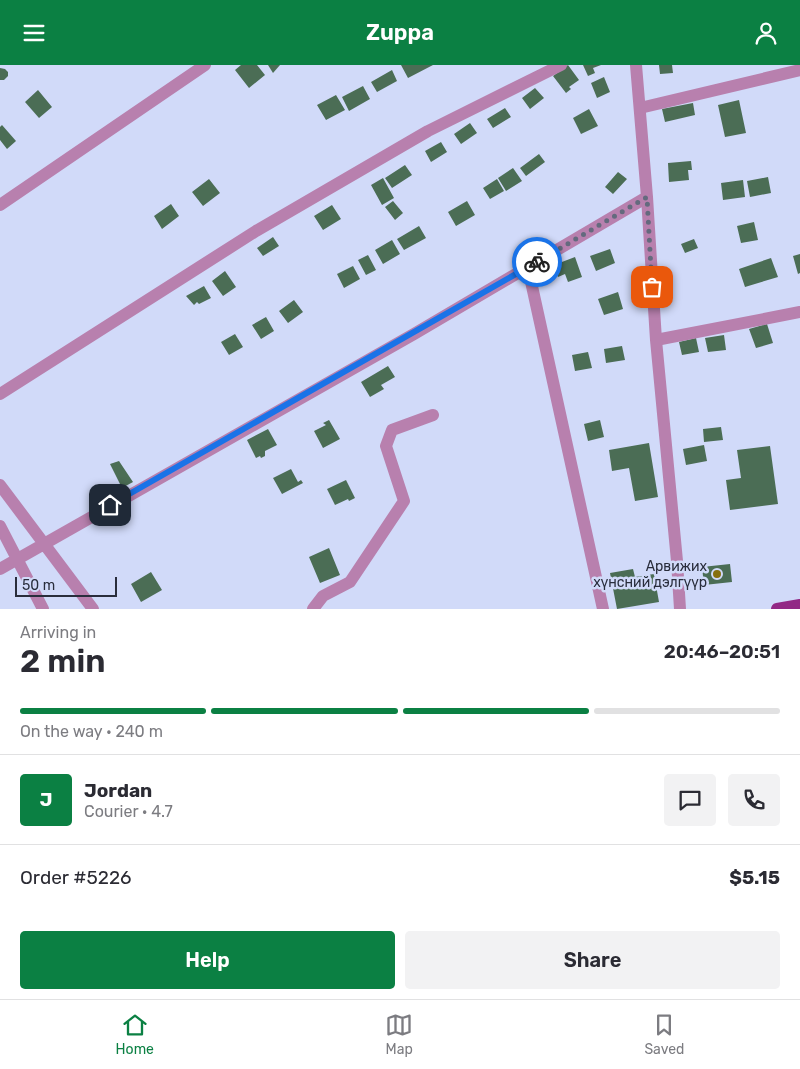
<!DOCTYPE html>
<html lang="en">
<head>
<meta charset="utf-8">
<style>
  :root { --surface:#fff; --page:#f2f2f3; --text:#2b2b33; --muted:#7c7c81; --line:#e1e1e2; --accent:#0b8043 }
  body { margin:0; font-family:Rubik,sans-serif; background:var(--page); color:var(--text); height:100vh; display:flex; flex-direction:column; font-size:19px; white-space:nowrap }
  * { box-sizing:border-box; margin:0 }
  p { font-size:16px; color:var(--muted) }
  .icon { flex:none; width:28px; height:28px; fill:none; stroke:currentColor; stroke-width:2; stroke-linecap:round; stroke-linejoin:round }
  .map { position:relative; height:544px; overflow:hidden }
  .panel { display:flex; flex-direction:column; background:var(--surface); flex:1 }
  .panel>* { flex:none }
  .scale { position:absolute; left:15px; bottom:12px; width:102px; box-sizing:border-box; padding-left:5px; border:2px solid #292d3c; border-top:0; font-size:14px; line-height:18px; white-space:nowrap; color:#292d3c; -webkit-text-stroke:4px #d1daf9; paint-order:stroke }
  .pin { position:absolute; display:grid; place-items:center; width:42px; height:42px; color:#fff; margin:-21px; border-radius:10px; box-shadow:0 2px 8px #0006 }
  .courier { position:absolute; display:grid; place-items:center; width:50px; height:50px; margin:-25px; border:4px solid #1a73e8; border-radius:50%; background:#fff; color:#222; box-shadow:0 1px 6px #0007 }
  .summary em { font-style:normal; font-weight:600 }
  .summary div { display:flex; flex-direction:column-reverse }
  .summary { display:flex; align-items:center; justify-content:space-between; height:85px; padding:0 20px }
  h1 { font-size:32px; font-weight:600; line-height:38px }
  .bar { display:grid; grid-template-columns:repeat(4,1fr); gap:8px 5px; align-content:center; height:60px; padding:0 20px }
  .bar i { height:6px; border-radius:4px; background:var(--line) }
  .bar .current { background:var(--accent) }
  .bar p { grid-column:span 4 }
  .line { display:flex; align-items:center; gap:12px; padding:0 20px; border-top:1px solid var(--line) }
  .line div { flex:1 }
  .round { display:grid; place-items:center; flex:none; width:52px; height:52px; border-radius:5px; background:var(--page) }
  .primary-button { display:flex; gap:10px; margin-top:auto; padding:10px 20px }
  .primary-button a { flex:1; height:58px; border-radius:5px; background:var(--accent); color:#fff; font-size:20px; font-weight:600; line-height:58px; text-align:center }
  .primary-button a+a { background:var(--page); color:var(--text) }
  header { display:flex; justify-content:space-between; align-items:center; height:65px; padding:0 20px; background:var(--accent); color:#fff; font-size:22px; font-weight:600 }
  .tab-bar { display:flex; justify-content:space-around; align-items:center; height:70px; border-top:1px solid var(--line); background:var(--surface); font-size:14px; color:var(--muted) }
  .tab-bar a { display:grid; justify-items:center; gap:2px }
  .tab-bar .current { color:var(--accent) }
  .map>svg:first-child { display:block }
  .building { fill:#4b6d55 }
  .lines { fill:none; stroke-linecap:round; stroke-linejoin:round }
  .minor { stroke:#b880ae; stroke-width:12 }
  .major { stroke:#922885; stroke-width:12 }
  .done { stroke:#646a7e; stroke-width:5; stroke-dasharray:0 9 }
  .route { stroke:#1a73e8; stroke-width:6 }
  .poi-dot { fill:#866f0e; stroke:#d1daf9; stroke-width:2 }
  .labels { text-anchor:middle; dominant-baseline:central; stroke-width:5; stroke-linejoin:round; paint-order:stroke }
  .poi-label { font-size:14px; fill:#292d3c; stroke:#d1daf9; text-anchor:end }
</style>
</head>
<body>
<header><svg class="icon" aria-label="menu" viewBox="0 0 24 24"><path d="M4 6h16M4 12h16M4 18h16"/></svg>Zuppa<svg class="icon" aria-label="person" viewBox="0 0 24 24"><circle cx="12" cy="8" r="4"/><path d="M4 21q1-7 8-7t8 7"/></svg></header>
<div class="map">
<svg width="800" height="544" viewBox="0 0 800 544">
  <rect width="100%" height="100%" fill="#d1daf9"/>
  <path class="building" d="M241 0H257L265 10 249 23 235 5Z
    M268 0H280L273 8Z
    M401 0H433L408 13Z
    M568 0 579 15 569 22 571 24 566 28 553 11Z
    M583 0H601L593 3 595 8 588 11Z
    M659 0H672L673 8 660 9Z
    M0 3 5 4 8 7V11L4 15H0Z
    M392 5 397 16 377 27 371 17Z
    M604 12 610 27 597 33 591 18Z
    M363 21 370 34 349 46 342 32Z
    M535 23 544 33 530 44 522 33Z
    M38 25 52 42 39 53 25 37Z
    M336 30 345 45 326 55 317 40Z
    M739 35 746 68 725 72 718 40Z
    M693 38 695 50 665 57 662 44Z
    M505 43 511 52 493 63 487 54Z
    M589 44 598 61 581 69 573 53Z
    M470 58 477 68 461 79 454 69Z
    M2 60 16 76 7 84 0 75V62Z
    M441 77 447 87 431 97 425 86Z
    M539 89 545 97 526 111 520 103Z
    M691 96 692 105H688L689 115 669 117 668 98Z
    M405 100 412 110 392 123 385 113Z
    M513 103 522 116 506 126 498 113Z
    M618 107 627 114 613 129 605 122Z
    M768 112 771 128 750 132 747 116Z
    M383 113 394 133 382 140 371 120Z
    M209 114 220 128 203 141 192 127Z
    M497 114 504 126 490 134 483 123Z
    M743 115 745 132 723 135 721 118Z
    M393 136 403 148 395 155 385 142Z
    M467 136 475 150 456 161 448 147Z
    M171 139 179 151 162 164 154 151Z
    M332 140 341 154 323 165 314 151Z
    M754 157 758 175 741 178 737 161Z
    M419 161 426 173 404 185 397 174Z
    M273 172 279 181 263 191 257 183Z
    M694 174 698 183 685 188 681 179Z
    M392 175 400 189 383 199 375 185Z
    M610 184 615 198 596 206 590 191Z
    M800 189V208L798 209 793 191Z
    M368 190 376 205 366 210 358 195Z
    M575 192 582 212 568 217 565 209 558 212 554 200Z
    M771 193 778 212 745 222 739 204Z
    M353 201 360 214 344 223 337 209Z
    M225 206 236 222 223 231 212 216Z
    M204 221 211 233 199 239 197 237 194 240 186 231Z
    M618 227 623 244 604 250 598 234Z
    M294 235 303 247 288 258 279 246Z
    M266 252 274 266 261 274 252 260Z
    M767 259 773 278 756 283 749 264Z
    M235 269 243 282 229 290 221 277Z
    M724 270 726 285 708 287 705 273Z
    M696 273 699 287 682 290 679 277Z
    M622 281 625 295 606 298 604 284Z
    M588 287 592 303 575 306 572 290Z
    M388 301 395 312 381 320 384 324 370 332 361 317Z
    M329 355 340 374 323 383 314 366 326 360 323 358Z
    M600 355 604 372 588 376 584 359Z
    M721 362 723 375 704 377 703 364Z
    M268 364 277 380 265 386V391L261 393 260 391 256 393 247 375Z
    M649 378 658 432 635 436 629 403 612 406 609 385Z
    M704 380 707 396 686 400 683 384Z
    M770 381 778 439 730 445 726 415 741 413 737 385Z
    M119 396 133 417 122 423 110 399Z
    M291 404 298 417 301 415 303 418 282 429 273 413Z
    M346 415 355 433 349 436 348 434 335 440 327 424Z
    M329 483 340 510 320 518 309 492Z
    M730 499 732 517 704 520 702 502Z
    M633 504 635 512 654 509 659 537 617 544 610 508Z
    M151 507 162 525 141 537 131 519Z"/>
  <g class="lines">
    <path class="minor" d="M640 43 800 5
      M647 132 656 275 677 496 680 544
      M0 140 205 0
      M528 203 603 544
      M656 275 800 247
      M0 329 256 166 428 66 561 0
      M0 420 93 544
      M0 461 43 544
      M0 504 414 269 647 132 636 0
      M313 544 323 531 350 517 404 436 386 381 392 365 433 350"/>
    <path class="major" d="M777 544 800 540"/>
  </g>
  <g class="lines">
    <path class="done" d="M537 197 647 132 652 222"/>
    <path class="route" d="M110 440 537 197"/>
  </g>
  <circle class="poi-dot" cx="717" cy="509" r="5"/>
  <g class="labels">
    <g class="poi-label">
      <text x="707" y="501">Арвижих<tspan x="707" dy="16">хүнсний дэлгүүр</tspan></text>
    </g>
  </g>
</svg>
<div class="scale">50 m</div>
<div class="pin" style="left:652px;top:222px;background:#ea580c"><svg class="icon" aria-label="bag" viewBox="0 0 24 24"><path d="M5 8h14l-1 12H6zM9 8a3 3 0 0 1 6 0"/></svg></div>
<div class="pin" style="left:110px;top:440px;background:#1f2937"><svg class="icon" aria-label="home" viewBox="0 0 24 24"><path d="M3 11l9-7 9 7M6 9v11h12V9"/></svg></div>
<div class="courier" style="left:537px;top:197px"><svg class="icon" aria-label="bike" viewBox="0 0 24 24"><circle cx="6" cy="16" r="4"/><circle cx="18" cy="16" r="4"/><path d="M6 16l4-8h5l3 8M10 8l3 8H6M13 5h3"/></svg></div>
</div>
<section class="panel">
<div class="summary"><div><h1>2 min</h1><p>Arriving in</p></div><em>20:46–20:51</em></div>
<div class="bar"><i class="current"></i><i class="current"></i><i class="current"></i><i></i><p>On the way · 240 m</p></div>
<div class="line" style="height:90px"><b class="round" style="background:var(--accent);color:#fff">J</b><div><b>Jordan</b><p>Courier · 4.7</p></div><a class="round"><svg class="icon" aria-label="chat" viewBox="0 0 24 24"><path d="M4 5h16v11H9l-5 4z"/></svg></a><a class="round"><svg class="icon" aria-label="phone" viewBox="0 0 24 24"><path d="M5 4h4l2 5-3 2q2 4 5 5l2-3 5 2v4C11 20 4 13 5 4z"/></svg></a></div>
<div class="line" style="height:65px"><div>Order #5226</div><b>$5.15</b></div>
<div class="primary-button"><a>Help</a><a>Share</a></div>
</section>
<nav class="tab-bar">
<a class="current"><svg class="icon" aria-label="home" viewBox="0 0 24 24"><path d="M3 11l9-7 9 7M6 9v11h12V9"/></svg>Home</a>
<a><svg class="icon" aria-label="map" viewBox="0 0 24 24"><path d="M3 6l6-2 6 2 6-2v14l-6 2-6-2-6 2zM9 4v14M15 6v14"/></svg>Map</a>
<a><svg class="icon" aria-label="saved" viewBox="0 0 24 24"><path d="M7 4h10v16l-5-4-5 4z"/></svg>Saved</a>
</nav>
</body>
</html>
